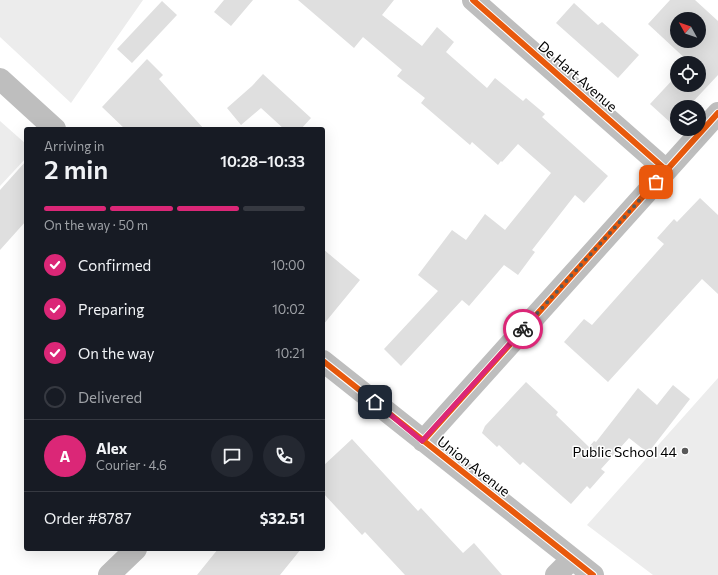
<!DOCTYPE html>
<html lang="en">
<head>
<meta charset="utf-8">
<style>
  :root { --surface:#171b24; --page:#242831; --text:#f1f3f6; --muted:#9ea1a6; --line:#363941; --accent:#db2777 }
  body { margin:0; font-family:Commissioner,sans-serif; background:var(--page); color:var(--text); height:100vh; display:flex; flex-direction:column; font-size:15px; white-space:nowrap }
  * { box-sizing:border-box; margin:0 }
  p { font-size:13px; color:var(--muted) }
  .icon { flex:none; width:22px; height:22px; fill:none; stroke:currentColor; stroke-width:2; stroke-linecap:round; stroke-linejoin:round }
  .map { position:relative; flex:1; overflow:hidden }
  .side { position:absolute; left:24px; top:127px; width:301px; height:424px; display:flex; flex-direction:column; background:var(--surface); border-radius:4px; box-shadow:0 4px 16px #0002 }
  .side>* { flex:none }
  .needle { width:26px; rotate:310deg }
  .controls { position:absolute; left:670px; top:12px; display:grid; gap:8px }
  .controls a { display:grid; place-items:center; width:36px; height:36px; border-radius:50%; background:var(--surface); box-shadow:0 4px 16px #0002; font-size:20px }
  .pin { position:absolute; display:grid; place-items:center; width:34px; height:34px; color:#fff; margin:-17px; border-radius:8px; box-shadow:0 2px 6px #0006 }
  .courier { position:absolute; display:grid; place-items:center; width:40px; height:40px; margin:-20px; border:3px solid #db2777; border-radius:50%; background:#fff; color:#222; box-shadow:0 1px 5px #0007 }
  .head em { font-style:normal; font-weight:600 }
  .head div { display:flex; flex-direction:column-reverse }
  .head { display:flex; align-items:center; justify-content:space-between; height:68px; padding:0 20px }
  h1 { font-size:26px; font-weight:600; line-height:30px }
  .bar { display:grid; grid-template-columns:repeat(4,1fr); gap:6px 4px; align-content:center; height:48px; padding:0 20px }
  .bar i { height:5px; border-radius:3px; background:var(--line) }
  .bar .on { background:var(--accent) }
  .bar p { grid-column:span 4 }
  .line { display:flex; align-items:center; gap:10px; padding:0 20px; border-top:1px solid var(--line) }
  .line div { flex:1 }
  .round { display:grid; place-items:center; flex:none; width:42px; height:42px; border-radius:21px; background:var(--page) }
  ol { padding:0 20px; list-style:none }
  li { display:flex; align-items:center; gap:12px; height:44px }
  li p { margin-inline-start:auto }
  li .icon { padding:4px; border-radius:50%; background:var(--accent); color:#fff; stroke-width:4 }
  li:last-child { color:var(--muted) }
  li i { width:22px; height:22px; border:2px solid var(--line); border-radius:50% }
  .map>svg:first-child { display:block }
  .green { fill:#ececec }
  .building { fill:#dfdfdf; fill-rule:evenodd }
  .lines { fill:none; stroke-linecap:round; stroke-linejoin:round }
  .minor { stroke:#bebebe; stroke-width:22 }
  .cycleway-casing { stroke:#fff; stroke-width:8 }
  .cycleway { stroke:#e8590c; stroke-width:6 }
  .done { stroke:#595959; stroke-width:4; stroke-dasharray:0 7.2 }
  .route { stroke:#db2777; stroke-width:5 }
  .poi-dot { fill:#595959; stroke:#fff; stroke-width:1.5 }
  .labels { text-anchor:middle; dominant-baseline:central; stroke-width:3; stroke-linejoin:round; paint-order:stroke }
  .street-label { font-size:14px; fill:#000; stroke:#fff }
  .poi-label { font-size:14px; fill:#000; stroke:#fff; text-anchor:end }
</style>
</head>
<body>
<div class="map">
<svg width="718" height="575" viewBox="0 0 718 575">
  <rect width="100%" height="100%" fill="#fff"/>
  <path class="green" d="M0 0H143L71 103 0 37Z
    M0 121 26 144V158L0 186Z
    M718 378V575H653L587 525Z"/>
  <path class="building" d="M224 0H253L231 26 214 12Z
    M298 0H394L382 15 422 46 437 27 454 42 446 52 487 88 495 78 523 101 526 98 545 114 542 117 608 176 584 203 575 195 532 250 535 252 518 275 504 265 469 306 462 300 401 366 384 349 438 291 418 275 452 230 466 240 485 214 505 230 551 173 518 144 502 162 501 161 498 165 472 142 470 145 421 103 425 98 397 76 402 70 363 37 354 48Z
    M670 0H695L718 21V75L688 107H677V119L672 124 650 104 677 75V85H699V63H688L689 62 648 24ZM677 19H699V41H677Z
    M162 1 177 15 132 63 117 49Z
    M574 3 598 25 602 22 639 55 618 78 556 23Z
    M147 59 163 75 159 79 204 129H125L102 107Z
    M263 74 311 118 301 129H284L261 108 241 125 227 108 252 86Z
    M26 161V221L0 250V190Z
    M700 198 718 215V294L702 279 608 382 564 342 584 319 592 325 664 244 657 238 674 219 677 222Z
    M323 249 360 280 323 325Z
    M526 382 558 412 556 415 589 447 594 441 596 442 638 388 657 405 673 385 690 399 648 453 629 438 601 469 605 472 590 489 587 486 571 504 523 462 520 465 499 445 497 447 482 433 485 426Z
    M352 439 418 511 421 508 463 553 474 543 502 575H405L365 532 362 535 323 493V466Z
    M218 549H301L280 575H197Z"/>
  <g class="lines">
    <path class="minor" d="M473 0 666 170
      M0 79 55 129
      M323 361 593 575
      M423 441 718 113
      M109 575 136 549
      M556 575 572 559"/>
    <g class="cycleway-casing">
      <path id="cycleway" d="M473 0 666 170
        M323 361 593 575
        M423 441 718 113"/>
    </g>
    <use href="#cycleway" class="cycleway"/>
  </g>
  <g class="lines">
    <path class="done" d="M523 329 656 182"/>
    <path class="route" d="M375 402 422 441 523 329"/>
  </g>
  <circle class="poi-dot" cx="685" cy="451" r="4"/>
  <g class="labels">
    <g class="street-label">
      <text transform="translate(578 76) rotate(41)">De Hart Avenue</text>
      <text transform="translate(474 466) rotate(38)">Union Avenue</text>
    </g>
    <g class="poi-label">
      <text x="677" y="451">Public School 44</text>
    </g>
  </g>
</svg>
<div class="controls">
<a><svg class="needle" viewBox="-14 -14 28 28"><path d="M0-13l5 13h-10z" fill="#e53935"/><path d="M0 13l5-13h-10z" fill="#9ea1a6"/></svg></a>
<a><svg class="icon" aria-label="locate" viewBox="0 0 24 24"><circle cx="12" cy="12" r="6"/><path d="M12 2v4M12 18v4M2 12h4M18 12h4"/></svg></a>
<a><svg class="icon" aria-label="layers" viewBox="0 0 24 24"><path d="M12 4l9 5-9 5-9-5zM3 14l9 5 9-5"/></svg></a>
</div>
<div class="pin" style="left:656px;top:182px;background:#ea580c"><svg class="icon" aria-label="bag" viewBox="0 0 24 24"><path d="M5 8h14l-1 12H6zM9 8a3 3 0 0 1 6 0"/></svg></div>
<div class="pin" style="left:375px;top:402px;background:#1f2937"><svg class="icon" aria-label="home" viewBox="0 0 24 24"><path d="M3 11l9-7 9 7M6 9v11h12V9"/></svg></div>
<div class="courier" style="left:523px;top:329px"><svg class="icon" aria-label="bike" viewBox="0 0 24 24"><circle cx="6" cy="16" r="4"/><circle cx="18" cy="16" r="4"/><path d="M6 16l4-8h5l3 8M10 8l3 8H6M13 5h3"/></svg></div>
<section class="side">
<div class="head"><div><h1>2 min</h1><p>Arriving in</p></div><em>10:28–10:33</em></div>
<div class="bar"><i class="on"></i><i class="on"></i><i class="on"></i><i></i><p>On the way · 50 m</p></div>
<ol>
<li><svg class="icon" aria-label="check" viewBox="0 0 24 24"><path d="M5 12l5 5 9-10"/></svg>Confirmed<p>10:00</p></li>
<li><svg class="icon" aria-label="check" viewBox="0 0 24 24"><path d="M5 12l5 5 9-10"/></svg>Preparing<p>10:02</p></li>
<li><svg class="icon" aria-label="check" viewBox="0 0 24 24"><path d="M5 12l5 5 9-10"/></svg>On the way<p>10:21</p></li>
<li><i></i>Delivered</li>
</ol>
<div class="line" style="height:72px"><b class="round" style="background:var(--accent);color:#fff">A</b><div><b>Alex</b><p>Courier · 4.6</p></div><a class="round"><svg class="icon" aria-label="chat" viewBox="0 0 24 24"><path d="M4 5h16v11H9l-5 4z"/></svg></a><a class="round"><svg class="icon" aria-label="phone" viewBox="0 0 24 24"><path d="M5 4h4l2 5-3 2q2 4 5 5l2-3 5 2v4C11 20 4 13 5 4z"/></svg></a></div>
<div class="line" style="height:52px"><div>Order #8787</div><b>$32.51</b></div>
</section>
</div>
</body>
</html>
